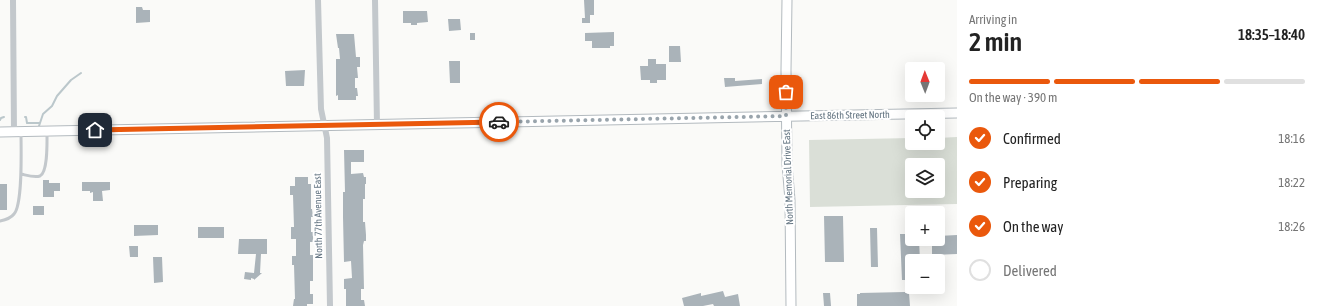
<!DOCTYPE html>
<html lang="en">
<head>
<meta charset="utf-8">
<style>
  :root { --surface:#fff; --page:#f6f6f6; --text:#222; --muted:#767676; --line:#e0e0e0; --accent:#ea580c }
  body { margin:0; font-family:"Asap Condensed",sans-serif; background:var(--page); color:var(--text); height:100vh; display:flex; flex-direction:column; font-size:15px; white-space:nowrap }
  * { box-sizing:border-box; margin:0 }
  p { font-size:13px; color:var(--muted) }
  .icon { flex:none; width:22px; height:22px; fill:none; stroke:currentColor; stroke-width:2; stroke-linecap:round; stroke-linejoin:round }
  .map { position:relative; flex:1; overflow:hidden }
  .panel { display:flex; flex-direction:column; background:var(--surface); width:360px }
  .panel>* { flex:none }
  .needle { width:26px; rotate:359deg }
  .fabs { position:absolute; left:905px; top:62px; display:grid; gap:8px }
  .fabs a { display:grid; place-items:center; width:40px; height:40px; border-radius:4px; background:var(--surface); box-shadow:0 4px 16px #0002; font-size:20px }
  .pin { position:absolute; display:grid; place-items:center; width:34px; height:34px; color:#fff; margin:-17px; border-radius:8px; box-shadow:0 2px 6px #0006 }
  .courier { position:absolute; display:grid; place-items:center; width:40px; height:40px; margin:-20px; border:3px solid #ea580c; border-radius:50%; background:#fff; color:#222; box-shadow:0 1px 5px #0007 }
  .summary em { font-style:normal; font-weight:600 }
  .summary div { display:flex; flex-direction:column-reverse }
  .summary { display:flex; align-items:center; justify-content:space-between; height:68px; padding:0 12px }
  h1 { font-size:26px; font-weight:600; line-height:30px }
  .bar { display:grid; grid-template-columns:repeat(4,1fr); gap:6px 4px; align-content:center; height:48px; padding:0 12px }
  .bar i { height:5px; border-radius:3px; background:var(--line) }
  .bar .on { background:var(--accent) }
  .bar p { grid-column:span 4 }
  ol { padding:0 12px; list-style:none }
  li { display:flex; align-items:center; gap:12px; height:44px }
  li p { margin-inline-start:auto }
  li .icon { padding:4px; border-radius:50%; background:var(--accent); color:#fff; stroke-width:4 }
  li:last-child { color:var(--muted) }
  li i { width:22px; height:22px; border:2px solid var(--line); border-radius:50% }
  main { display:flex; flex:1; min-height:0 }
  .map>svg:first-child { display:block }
  .green { fill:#dadfd7; fill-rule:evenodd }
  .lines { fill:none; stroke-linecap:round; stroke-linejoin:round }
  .stream { stroke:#bbc7cb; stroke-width:2 }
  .building { fill:#aab3b9 }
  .secondary-casing { stroke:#b3babf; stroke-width:11 }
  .lane { stroke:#c3c8cc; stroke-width:3 }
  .street { stroke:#c3c8cc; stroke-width:6 }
  .secondary { stroke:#fff; stroke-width:9 }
  .done { stroke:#99a4ac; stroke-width:4; stroke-dasharray:0 7.2 }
  .route { stroke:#ea580c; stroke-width:5 }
  .labels { text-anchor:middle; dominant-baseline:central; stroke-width:4; stroke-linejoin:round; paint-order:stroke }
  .street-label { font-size:10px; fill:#657683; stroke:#fff }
</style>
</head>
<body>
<main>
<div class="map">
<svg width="957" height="306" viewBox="0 0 957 306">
  <rect width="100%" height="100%" fill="#fafaf8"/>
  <path class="green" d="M957 137V204L810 207 809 140 912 138V143H938V138ZM912 165H938V191H912Z"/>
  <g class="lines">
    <path class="stream" d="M25 117H26L27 123H40
      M0 120 1 118 4 117
      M39 126 43 114 52 106 57 96 71 80 81 73"/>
  </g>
  <path class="building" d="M584 0H594V15H590V23H582V18H585Z
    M136 7H142L143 10H150V22L136 23Z
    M403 11H427L428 22 417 23V25H411V23H403Z
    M448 19H460L461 30 449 31Z
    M614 32V46H610V48H592V41H585V33Z
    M470 33H475V40H470Z
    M336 34H354L356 57H360V67H357L358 78H355V88H357L358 96H356V100H338V95L336 96V59H340L339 48H338Z
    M669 46H680L681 62H669Z
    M648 59H656V64H666V80H657V83H650V80H641L640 66H648Z
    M449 61H460V83H450Z
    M305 70 304 86H286L285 71Z
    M724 78H735V81L762 79V84L725 87Z
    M344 150H364V162H351V174L363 173 364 177H366V184H365V199H363V222H365L366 235V241H364L363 245 364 289H361V300H364L365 306H346V289H344V279L352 278 351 261 344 262 343 217V192H345Z
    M295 177H308V184H311V209H312L313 217H311V232H313V242H310V255H313V281H310V294H313V304H307V306H293L294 299H295L294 265H292V256H296V239H291V227H294L293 195H290V186H295Z
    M43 180H49V183H60V191H54V197H43Z
    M82 182H110V190L102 191 103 201H93V192L90 193V191H82Z
    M0 184H7V210H0Z
    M33 206H44V215H33Z
    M824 216H843L844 262H825Z
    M134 225H158V235L134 236Z
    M198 227H224V238H198Z
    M870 228H877L878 267H871Z
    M900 234H912V239H919L920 261H912V280H902Z
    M957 235V254L932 255V239H938V236Z
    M239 239H267V254H261L260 273H262L254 280V279L251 278V280L244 279 245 272 254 273 256 254H238Z
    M129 246H138V257H130Z
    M153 257H162L163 282 154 283Z
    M723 291 725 297 738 294 740 306H714L713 304 703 306H684L682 298 701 293V296Z
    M905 292V293H909L910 306H857V294H860V293Z
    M823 293H830L831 306H824Z"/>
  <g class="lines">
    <g class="secondary-casing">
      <path id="secondary" d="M787 0 786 70 787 164 790 200 791 306
        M0 132 957 113"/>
    </g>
    <path class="lane" d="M21 174C26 175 34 178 40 176 48 172 47 142 47 133
      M0 221C5 220 11 218 14 214 23 204 21 149 21 133"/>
    <path class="street" d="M13 0 14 132
      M318 0 321 109 327 138 330 306
      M375 0 377 125"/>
    <use href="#secondary" class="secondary"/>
  </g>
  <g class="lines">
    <path class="done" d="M499 122 786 116V92"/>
    <path class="route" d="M95 130 499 122"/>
  </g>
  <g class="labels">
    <g class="street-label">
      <text transform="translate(850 115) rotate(-1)">East 86th Street North</text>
      <text transform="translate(788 177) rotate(-92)">North Memorial Drive East</text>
      <text transform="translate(318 216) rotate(-91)">North 77th Avenue East</text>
    </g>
  </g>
</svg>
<div class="fabs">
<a><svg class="needle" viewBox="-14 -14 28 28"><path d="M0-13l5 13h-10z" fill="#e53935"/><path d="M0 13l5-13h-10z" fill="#767676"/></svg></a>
<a><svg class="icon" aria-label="locate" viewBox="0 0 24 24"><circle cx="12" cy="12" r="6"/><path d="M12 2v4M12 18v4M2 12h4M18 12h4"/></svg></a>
<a><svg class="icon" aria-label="layers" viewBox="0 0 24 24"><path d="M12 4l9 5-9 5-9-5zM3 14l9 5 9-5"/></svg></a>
<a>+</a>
<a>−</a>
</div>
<div class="pin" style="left:786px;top:92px;background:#ea580c"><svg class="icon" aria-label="bag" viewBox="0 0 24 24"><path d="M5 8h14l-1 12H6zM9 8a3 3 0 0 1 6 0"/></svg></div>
<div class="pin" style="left:95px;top:130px;background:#1f2937"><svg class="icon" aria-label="home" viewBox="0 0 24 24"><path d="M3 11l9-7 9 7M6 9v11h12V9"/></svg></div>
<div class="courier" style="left:499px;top:122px"><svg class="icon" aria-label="car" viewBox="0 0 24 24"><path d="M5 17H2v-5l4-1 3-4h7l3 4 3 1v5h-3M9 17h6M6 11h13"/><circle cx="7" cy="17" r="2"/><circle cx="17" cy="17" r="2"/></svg></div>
</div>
<section class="panel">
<div class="summary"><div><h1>2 min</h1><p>Arriving in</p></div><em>18:35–18:40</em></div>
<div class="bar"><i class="on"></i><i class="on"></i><i class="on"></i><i></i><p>On the way · 390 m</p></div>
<ol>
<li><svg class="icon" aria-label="check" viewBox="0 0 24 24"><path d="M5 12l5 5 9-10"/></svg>Confirmed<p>18:16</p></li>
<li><svg class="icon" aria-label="check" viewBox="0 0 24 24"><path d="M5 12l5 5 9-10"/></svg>Preparing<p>18:22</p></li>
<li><svg class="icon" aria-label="check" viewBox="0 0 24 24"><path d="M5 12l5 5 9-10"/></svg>On the way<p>18:26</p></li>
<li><i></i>Delivered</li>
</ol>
</section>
</main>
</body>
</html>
